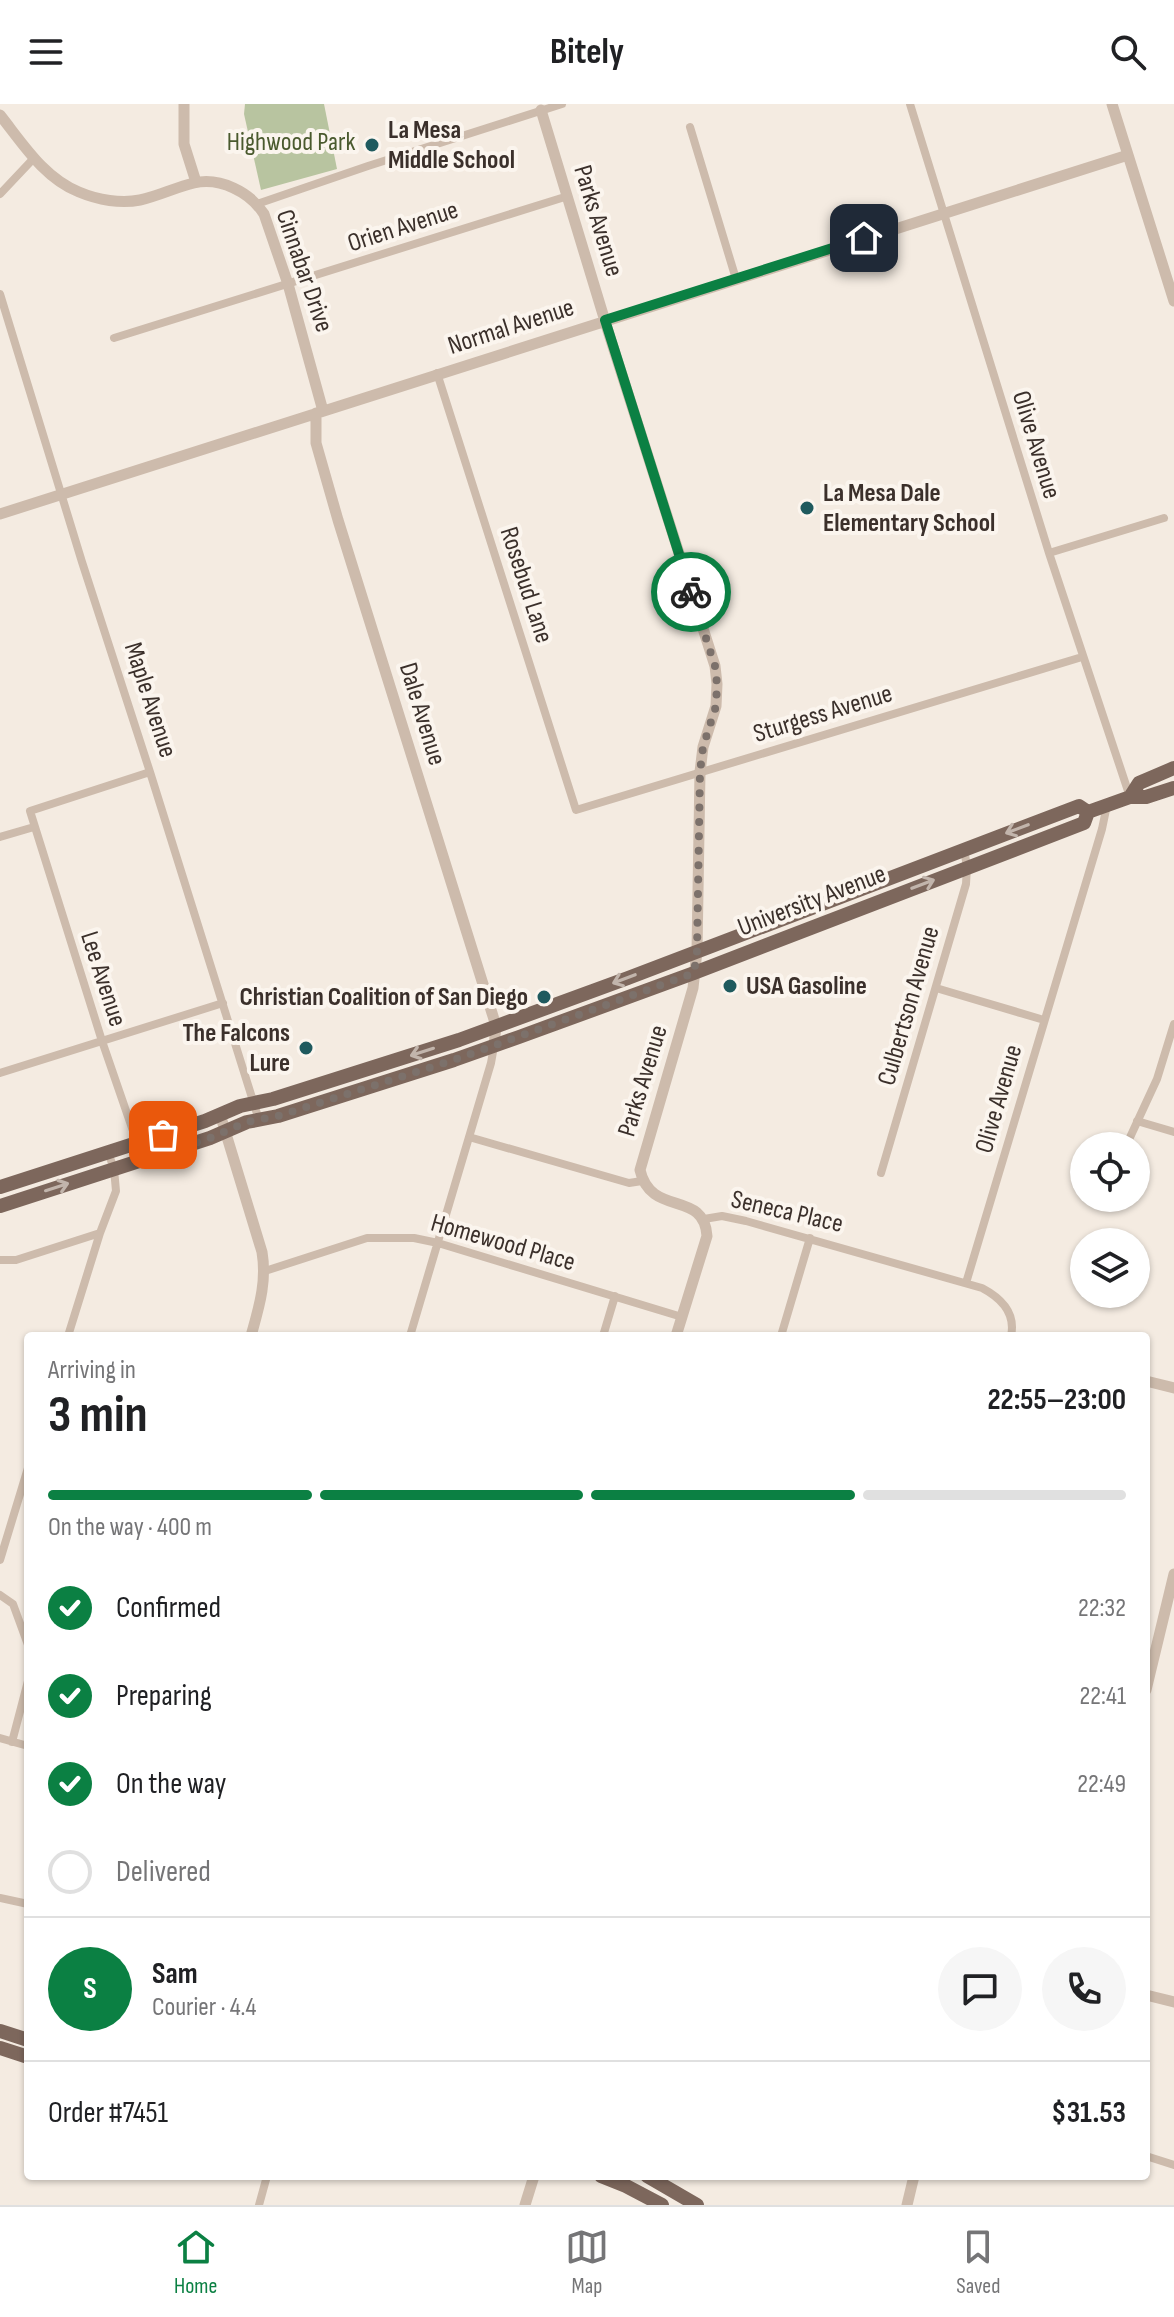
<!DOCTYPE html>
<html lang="en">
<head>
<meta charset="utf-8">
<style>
  :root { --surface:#fff; --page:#f6f6f6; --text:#202124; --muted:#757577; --line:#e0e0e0; --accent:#0b8043 }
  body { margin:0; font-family:"Sofia Sans Condensed",sans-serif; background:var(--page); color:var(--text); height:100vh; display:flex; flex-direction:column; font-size:30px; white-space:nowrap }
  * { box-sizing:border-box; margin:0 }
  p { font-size:26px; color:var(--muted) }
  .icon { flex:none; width:44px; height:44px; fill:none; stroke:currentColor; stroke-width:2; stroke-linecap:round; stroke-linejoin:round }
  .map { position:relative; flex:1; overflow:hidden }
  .drawer { position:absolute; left:24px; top:1228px; width:1126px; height:848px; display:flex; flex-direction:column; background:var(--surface); border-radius:8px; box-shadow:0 2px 6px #0004 }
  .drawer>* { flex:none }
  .buttons { position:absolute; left:1070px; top:1028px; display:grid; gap:16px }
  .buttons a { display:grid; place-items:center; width:80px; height:80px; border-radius:50%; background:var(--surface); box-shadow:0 2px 6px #0004; font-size:40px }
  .pin { position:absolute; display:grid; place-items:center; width:68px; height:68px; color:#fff; margin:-34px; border-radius:16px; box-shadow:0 4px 12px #0006 }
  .courier { position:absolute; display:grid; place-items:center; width:80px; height:80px; margin:-40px; border:6px solid #0b8043; border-radius:50%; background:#fff; color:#222; box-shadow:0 2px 10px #0007 }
  .summary em { font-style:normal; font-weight:700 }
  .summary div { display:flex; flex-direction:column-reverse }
  .summary { display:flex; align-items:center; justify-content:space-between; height:136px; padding:0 24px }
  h1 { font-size:52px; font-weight:700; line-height:60px }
  .bar { display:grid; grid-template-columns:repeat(4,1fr); gap:12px 8px; align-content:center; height:96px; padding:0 24px }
  .bar i { height:10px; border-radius:6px; background:var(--line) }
  .bar .current { background:var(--accent) }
  .bar p { grid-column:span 4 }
  .line { display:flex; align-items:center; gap:20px; padding:0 24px; border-top:2px solid var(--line) }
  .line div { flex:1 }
  .round { display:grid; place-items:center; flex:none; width:84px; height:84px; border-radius:42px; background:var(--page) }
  ol { padding:0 24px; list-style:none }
  li { display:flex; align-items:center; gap:24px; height:88px }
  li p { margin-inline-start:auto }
  li .icon { padding:8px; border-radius:50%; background:var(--accent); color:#fff; stroke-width:4 }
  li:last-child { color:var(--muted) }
  li i { width:44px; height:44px; border:4px solid var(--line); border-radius:50% }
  header { display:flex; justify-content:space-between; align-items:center; height:104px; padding:0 24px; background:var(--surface); font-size:36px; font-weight:700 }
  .menu { display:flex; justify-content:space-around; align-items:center; height:112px; border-top:2px solid var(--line); background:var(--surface); font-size:22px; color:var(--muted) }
  .menu a { display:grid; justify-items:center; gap:4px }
  .menu .current { color:var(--accent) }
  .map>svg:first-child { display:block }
  .green { fill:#b8c4a0 }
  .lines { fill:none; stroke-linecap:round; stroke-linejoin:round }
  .minor { stroke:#cdbbac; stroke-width:8 }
  .tertiary { stroke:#cdbbac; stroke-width:11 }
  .primary { stroke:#7d675c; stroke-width:14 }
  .oneway { stroke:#c2b5ac }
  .done { stroke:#7c716b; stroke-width:8; stroke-dasharray:0 14.4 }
  .route { stroke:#0b8043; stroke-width:10 }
  .poi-dot { fill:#1f5a5e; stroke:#fbf5ee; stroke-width:3 }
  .labels { text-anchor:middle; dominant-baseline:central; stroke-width:8; stroke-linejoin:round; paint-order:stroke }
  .poi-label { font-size:26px; font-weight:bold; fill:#3b302b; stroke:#fbf5ee; text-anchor:start }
  .park-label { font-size:26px; fill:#4a5a2e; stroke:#fbf5ee }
  .street-label { font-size:26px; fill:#3b302b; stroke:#fbf5ee }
</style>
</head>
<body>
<header><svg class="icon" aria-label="menu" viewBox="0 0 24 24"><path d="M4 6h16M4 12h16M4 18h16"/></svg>Bitely<svg class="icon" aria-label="search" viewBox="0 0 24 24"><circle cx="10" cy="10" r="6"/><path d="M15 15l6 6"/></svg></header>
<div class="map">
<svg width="1174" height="2101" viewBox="0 0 1174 2101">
  <rect width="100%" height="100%" fill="#f4ebe1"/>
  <path class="green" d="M245 0H324L337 65 261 86 244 10Z"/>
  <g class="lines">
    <path class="minor" d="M910 0 1049 449 1130 693
      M690 23 736 175
      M0 90 34 54
      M257 100 368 62 562 0
      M0 190 82 458 150 668 259 1016
      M114 234 568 92
      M437 269 576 706 1082 553
      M1049 449 1164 414
      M0 733 34 723
      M936 884 1044 916
      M0 969 223 899
      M1137 1017 1174 1028
      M469 1033 629 1079 642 1077
      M1126 1042 1157 975 1174 920
      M143 1056 102 937 30 707 150 668
      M881 1069 966 780 967 763 964 745
      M704 1115 722 1112 746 1117 982 1184C1001 1194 1016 1209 1011 1232
      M0 1156H16L100 1129
      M265 1167 367 1134H414L438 1139 682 1213
      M966 1179 1102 725 1107 701
      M68 1232 100 1129 116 1087 114 1065 108 1048
      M410 1232 491 959 494 942
      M603 1232 615 1192
      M781 1232 810 1134
      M0 1456 28 1364
      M0 1491 13 1500 28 1541
      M0 1634 28 1642
      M12 1638 28 1577
      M0 1794 28 1800
      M1146 2052 1174 2061
      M259 2101 267 2072"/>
    <path class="tertiary" d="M184 0V40L196 78
      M1112 0 1174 197
      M541 6 608 227 715 562 717 580 716 602 703 643 700 668 697 847 693 884 640 1066C651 1114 704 1085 707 1132L676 1232
      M0 11C23 40 44 74 79 88 98 96 121 100 140 96 159 92 176 83 194 79 220 73 250 88 264 110L288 180 323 307
      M316 309V339L338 416 492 909 496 922 494 942
      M0 410 1128 51
      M220 1010 262 1148C267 1178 259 1203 251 1232
      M1146 1277 1174 1284
      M1146 1586 1174 1470
      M1146 1891 1174 1898
      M525 2101 534 2072
      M907 2101 914 2072"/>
    <path class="primary" d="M1130 693 1139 679 1174 664
      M0 1083 205 1017 240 1002 273 995 459 936 628 874 1079 702 1088 708
      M0 1102 210 1034 247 1018 278 1012 454 956 519 933 694 869 1084 719 1088 708 1130 693H1146L1174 684
      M0 1927 28 1936
      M0 1944 28 1953
      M601 2072 626 2082 662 2101
      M647 2072 697 2101"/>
  </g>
  <defs><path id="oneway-shaft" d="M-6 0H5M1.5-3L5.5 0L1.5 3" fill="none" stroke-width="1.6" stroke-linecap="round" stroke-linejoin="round" transform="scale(2)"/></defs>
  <g class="oneway">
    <use href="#oneway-shaft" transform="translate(1017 725) rotate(159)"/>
    <use href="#oneway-shaft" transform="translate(923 780) rotate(-21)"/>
    <use href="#oneway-shaft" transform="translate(624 875) rotate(159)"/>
    <use href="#oneway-shaft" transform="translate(422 948) rotate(162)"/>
    <use href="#oneway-shaft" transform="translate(57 1083) rotate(-18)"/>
  </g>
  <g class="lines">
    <path class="done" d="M163 1031 138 1039 143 1056 210 1034 247 1018 278 1012 454 956 694 869 697 847 700 668 703 643 716 602 717 580 715 562 691 488"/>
    <path class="route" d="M691 488 605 216 864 134"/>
  </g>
  <g class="poi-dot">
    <circle cx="372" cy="41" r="8"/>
    <circle cx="807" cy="404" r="8"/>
    <circle cx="730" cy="882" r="8"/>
    <circle cx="544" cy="893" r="8"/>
    <circle cx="306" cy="944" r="8"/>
  </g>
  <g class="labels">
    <g class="poi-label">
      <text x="388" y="26">La Mesa<tspan x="388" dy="30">Middle School</tspan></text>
      <text x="823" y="389">La Mesa Dale<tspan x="823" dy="30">Elementary School</tspan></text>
      <text x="746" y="882">USA Gasoline</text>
      <text x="528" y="893" text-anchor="end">Christian Coalition of San Diego</text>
      <text x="290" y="929" text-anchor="end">The Falcons<tspan x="290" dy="30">Lure</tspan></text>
    </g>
    <g class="park-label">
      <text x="291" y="38">Highwood Park</text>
    </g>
    <g class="street-label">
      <text transform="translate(598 117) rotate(73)">Parks Avenue</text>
      <text transform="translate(403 123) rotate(-18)">Orien Avenue</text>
      <text transform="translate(304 167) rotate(71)">Cinnabar Drive</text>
      <text transform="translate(511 223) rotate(-18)">Normal Avenue</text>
      <text transform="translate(1036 341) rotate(73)">Olive Avenue</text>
      <text transform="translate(526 481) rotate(72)">Rosebud Lane</text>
      <text transform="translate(150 596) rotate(72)">Maple Avenue</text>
      <text transform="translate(422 610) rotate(73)">Dale Avenue</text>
      <text transform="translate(823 610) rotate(-17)">Sturgess Avenue</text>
      <text transform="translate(812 797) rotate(-21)">University Avenue</text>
      <text transform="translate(103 875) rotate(72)">Lee Avenue</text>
      <text transform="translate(909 902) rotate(-74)">Culbertson Avenue</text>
      <text transform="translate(643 977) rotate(-73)">Parks Avenue</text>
      <text transform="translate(999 995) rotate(-74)">Olive Avenue</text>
      <text transform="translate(787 1108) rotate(13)">Seneca Place</text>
      <text transform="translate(503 1139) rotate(16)">Homewood Place</text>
    </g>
  </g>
</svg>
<div class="buttons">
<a><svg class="icon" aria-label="locate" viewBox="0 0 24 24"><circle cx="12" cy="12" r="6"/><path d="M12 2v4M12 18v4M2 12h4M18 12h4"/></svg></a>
<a><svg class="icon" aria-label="layers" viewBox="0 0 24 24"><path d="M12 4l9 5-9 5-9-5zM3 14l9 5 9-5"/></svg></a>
</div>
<div class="pin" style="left:163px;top:1031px;background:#ea580c"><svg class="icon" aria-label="bag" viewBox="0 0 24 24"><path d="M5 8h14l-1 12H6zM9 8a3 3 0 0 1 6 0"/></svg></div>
<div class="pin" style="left:864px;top:134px;background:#1f2937"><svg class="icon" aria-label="home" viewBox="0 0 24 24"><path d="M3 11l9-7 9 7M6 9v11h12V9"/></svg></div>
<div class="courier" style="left:691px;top:488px"><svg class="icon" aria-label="bike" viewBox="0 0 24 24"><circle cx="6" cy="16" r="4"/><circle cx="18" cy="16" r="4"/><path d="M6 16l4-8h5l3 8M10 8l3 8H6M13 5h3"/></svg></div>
<section class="drawer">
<div class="summary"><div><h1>3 min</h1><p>Arriving in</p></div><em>22:55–23:00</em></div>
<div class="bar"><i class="current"></i><i class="current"></i><i class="current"></i><i></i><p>On the way · 400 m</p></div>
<ol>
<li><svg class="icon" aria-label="check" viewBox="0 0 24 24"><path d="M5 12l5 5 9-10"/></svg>Confirmed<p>22:32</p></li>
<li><svg class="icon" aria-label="check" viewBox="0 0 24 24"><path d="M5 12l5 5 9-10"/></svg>Preparing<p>22:41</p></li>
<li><svg class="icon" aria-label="check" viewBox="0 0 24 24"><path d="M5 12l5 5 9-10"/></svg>On the way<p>22:49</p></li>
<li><i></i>Delivered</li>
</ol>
<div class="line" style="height:144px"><b class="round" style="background:var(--accent);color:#fff">S</b><div><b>Sam</b><p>Courier · 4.4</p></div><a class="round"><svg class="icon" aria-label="chat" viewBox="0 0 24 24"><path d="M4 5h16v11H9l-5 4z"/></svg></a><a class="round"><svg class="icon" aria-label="phone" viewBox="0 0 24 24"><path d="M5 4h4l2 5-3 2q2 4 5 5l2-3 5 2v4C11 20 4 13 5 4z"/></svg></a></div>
<div class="line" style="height:104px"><div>Order #7451</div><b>$31.53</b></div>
</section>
</div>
<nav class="menu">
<a class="current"><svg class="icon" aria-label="home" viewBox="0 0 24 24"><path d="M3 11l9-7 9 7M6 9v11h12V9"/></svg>Home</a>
<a><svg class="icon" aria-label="map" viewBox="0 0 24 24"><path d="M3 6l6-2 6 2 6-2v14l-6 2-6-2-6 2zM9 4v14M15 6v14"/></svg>Map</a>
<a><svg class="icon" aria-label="saved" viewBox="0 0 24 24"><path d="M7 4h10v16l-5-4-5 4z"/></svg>Saved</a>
</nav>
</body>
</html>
